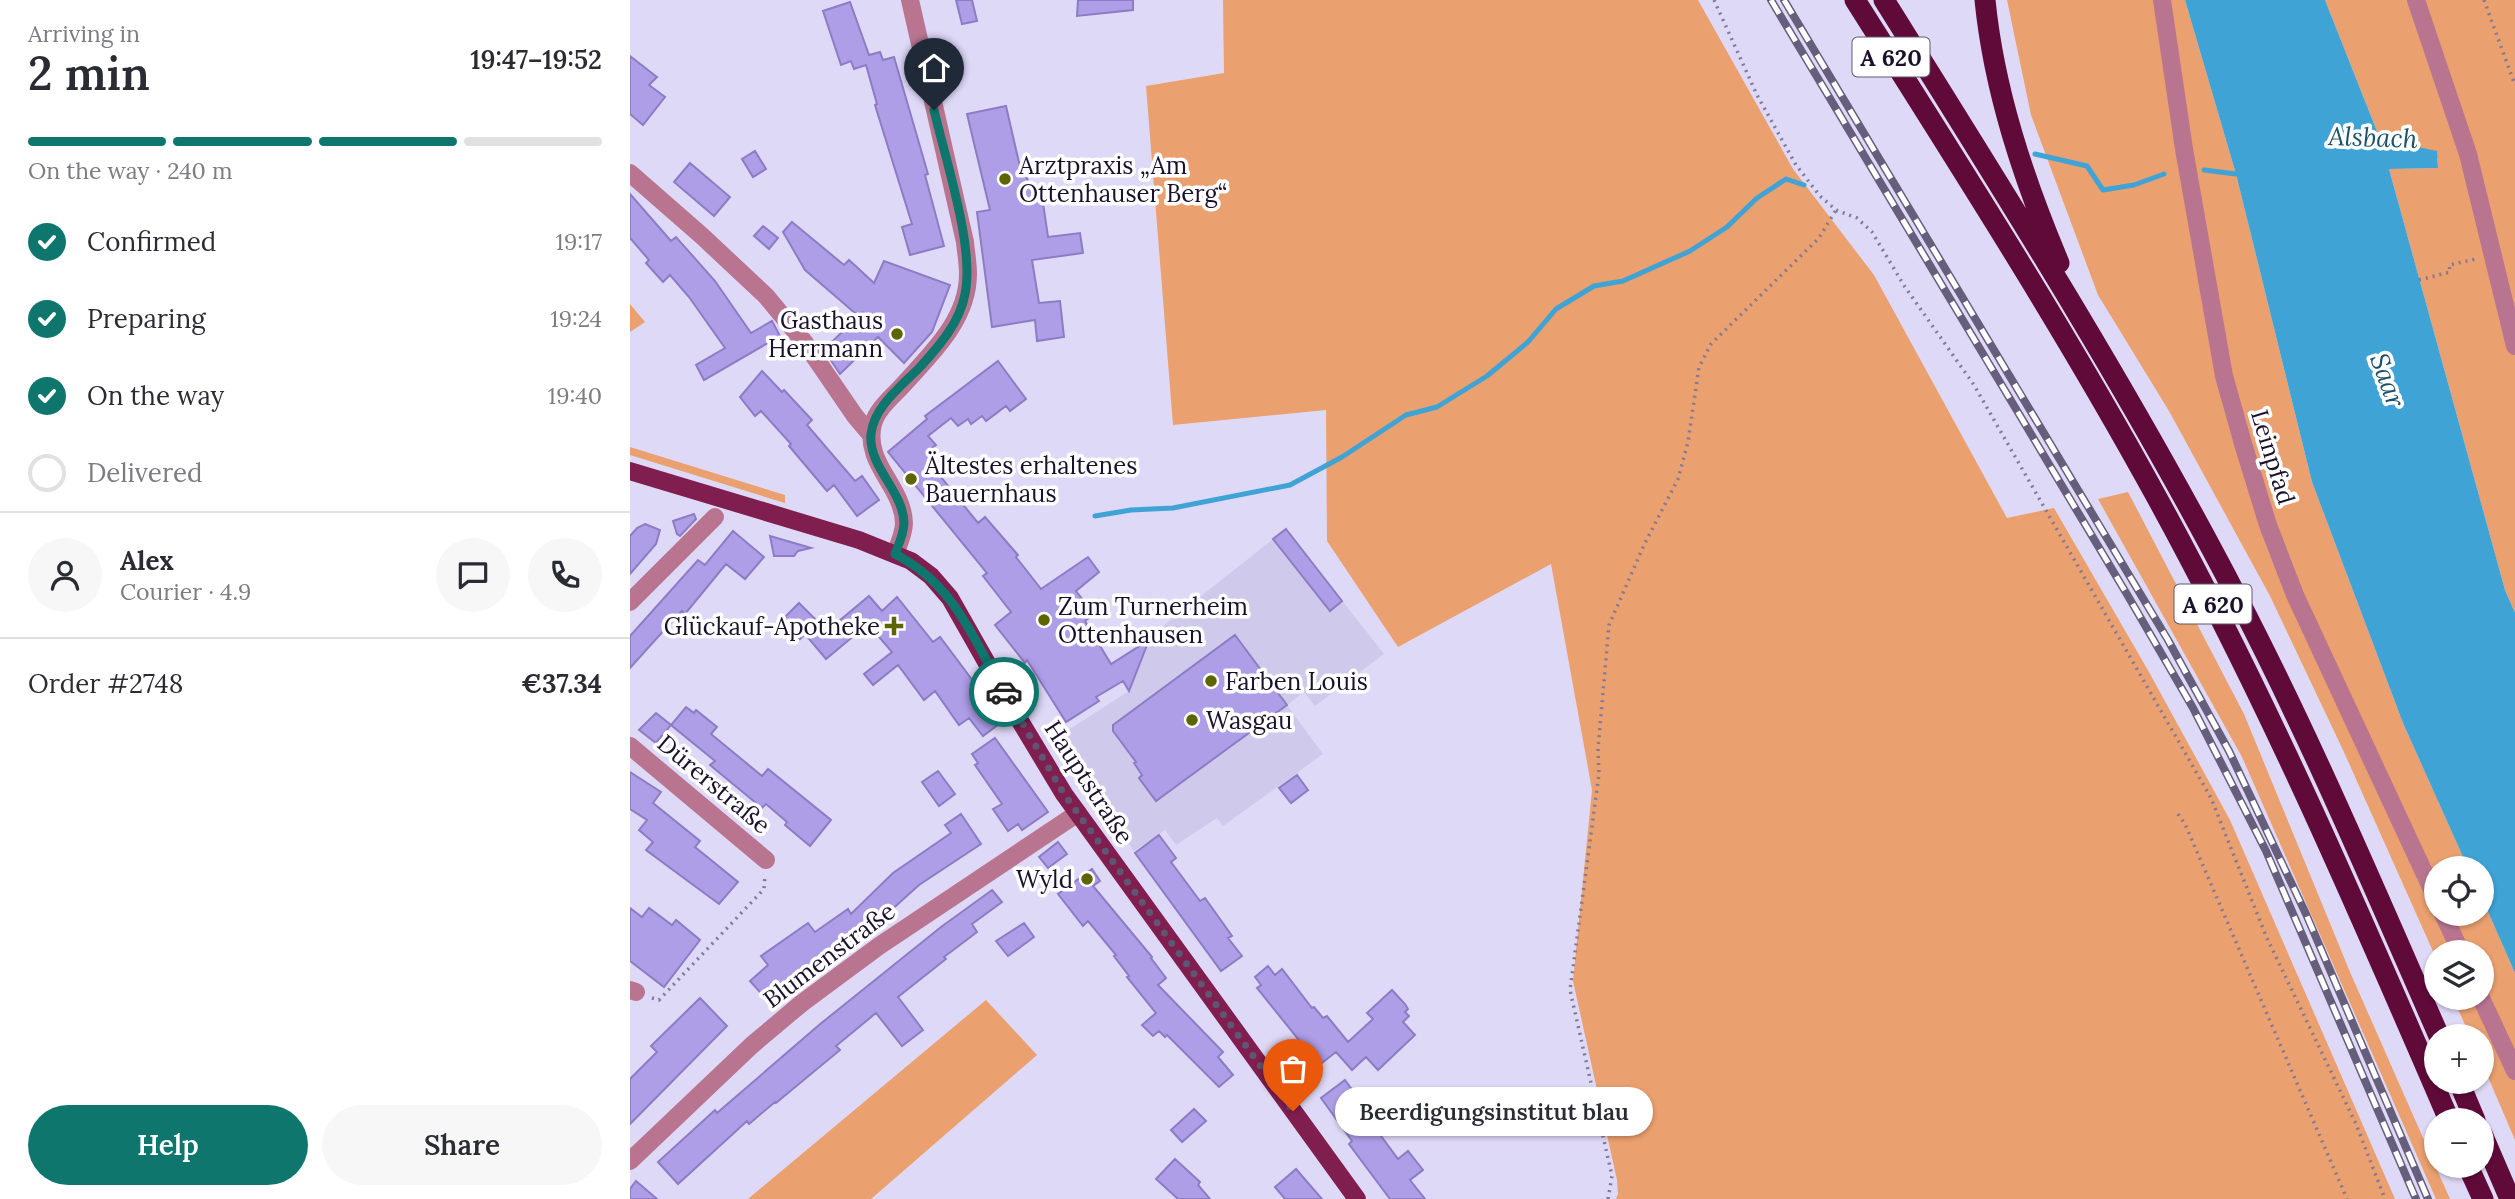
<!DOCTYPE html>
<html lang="en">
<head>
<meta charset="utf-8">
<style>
  :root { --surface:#fff; --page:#f7f7f7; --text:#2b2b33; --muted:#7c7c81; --line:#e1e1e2; --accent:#0f766e }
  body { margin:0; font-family:Lora,serif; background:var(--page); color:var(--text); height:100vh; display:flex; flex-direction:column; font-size:26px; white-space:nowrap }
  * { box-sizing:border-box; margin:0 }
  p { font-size:23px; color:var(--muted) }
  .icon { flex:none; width:38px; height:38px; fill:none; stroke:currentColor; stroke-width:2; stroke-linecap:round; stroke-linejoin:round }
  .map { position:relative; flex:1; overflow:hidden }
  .side { display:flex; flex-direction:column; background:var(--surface); width:630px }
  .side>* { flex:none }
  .buttons { position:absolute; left:1794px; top:856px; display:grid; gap:14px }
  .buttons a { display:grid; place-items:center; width:70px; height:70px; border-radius:50%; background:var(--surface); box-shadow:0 2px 5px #0004; font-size:35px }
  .pin { position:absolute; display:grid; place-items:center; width:60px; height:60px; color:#fff; margin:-72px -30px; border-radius:50% 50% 50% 0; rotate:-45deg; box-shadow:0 0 7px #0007 }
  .pin .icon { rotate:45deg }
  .courier { position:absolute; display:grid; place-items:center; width:70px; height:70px; margin:-35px; border:5px solid #0f766e; border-radius:50%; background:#fff; color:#222; box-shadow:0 2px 9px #0007 }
  .bubble { position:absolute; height:49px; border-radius:24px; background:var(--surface); box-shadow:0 2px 5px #0004; font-size:23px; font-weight:600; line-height:49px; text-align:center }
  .summary em { font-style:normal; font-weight:600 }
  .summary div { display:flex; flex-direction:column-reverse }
  .summary { display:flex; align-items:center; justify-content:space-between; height:119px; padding:0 28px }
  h1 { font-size:46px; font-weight:600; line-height:52px }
  .bar { display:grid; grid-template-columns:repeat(4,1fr); gap:10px 7px; align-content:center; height:84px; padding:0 28px }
  .bar i { height:9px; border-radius:5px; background:var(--line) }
  .bar .on { background:var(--accent) }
  .bar p { grid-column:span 4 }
  .line { display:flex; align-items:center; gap:18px; padding:0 28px; border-top:2px solid var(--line) }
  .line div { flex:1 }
  .round { display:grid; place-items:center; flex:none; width:74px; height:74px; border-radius:37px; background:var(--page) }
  ol { padding:0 28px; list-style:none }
  li { display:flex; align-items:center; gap:21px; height:77px }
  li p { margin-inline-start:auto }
  li .icon { padding:7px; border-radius:50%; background:var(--accent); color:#fff; stroke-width:4 }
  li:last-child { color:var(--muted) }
  li i { width:38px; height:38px; border:4px solid var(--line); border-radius:50% }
  .primary-button { display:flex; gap:14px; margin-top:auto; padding:14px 28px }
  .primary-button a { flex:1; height:80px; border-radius:42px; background:var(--accent); color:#fff; font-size:28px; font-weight:600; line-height:80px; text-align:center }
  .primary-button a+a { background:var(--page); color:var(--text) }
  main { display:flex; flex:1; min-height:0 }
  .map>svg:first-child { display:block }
  .built { fill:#cfc9eb }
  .green { fill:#eaa06f }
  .water { fill:#3fa3d5 }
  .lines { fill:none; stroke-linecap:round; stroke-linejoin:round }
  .stream { stroke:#3fa3d5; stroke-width:5 }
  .building { fill:#ae9de7; stroke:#8d7cc3; stroke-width:2 }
  .path { stroke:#817a97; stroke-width:3.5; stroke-dasharray:2 5; stroke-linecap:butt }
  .minor { stroke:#b97590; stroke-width:18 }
  .major { stroke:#811e50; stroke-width:18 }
  .highway { stroke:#600a39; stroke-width:21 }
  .rail-casing { stroke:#665f7b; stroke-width:8 }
  .rail { stroke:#fff; stroke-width:5; stroke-dasharray:16; stroke-linecap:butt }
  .done { stroke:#5e5773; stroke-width:7; stroke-dasharray:0 12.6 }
  .route { stroke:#0f766e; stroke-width:9 }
  .poi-dot { fill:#5d6401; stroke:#fff; stroke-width:2.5 }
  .labels { text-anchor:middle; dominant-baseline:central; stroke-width:7; stroke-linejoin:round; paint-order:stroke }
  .shield { fill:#fff; stroke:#5e586b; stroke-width:2 }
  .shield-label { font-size:23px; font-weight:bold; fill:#19112c }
  .poi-label { font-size:24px; fill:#19112c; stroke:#fff; text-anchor:start }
  .street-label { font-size:24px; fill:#19112c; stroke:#fff }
  .water-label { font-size:26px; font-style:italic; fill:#1c516c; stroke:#fff }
</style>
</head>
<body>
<main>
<section class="side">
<div class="summary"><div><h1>2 min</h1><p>Arriving in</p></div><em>19:47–19:52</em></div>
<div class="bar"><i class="on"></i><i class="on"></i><i class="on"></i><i></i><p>On the way · 240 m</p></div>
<ol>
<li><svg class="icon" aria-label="check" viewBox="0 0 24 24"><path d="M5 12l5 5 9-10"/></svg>Confirmed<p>19:17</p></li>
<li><svg class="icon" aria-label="check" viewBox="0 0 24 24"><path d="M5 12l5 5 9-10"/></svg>Preparing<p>19:24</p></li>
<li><svg class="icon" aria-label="check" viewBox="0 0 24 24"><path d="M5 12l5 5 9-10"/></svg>On the way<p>19:40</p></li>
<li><i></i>Delivered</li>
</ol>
<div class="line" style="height:126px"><a class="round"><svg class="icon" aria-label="person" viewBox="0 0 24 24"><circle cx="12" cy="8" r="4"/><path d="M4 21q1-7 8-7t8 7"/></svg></a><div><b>Alex</b><p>Courier · 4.9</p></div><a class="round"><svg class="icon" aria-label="chat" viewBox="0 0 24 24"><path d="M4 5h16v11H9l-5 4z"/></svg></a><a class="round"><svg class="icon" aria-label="phone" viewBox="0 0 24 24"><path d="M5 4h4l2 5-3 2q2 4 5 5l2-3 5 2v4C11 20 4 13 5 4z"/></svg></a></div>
<div class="line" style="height:91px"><div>Order #2748</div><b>€37.34</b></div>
<div class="primary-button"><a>Help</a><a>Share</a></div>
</section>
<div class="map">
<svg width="1885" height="1199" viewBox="0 0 1885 1199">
  <rect width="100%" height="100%" fill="#dfd9f8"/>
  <path class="built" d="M656 529 754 654 685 706 674 692 657 705 693 754 593 826 587 818 546 845 535 830 504 851 426 738 499 691 523 634Z"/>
  <path class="green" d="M593 0H1068L1163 169 1244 275 1377 518 1424 508 1519 672 1600 820 1765 1199H986L988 1194 987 1180 943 981 962 790 921 564 768 647 697 541 696 410 543 425 516 86 594 73Z
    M1377 0H1555L1606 174 1682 482 1773 723 1838 868H1806V914H1852V898L1885 973V1140L1852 1063V1036H1840L1823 998H1852V952H1806V958L1713 750 1640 596 1539 411 1468 295 1401 115Z
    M1695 0H1885V613L1875 590 1759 169 1808 168V159L1750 139Z
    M0 304 15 322 0 332Z
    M0 447 155 495V503L0 455Z
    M1498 492 1614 714 1720 972 1820 1199H1806L1612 757 1468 499Z
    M356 1000 407 1055 241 1199H118Z"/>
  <path class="water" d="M1555 0H1695L1750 139 1807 151 1808 168 1759 169 1875 590 1885 613V973L1852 898V868H1838L1773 723 1682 482 1606 174Z"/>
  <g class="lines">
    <path class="stream" d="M1405 154 1457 166 1473 190 1504 185 1534 174
      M1574 170 1606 174 1612 172
      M465 516 501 510 543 508 660 485 712 457 776 415 807 407 857 376 898 342 926 309 964 286 993 281 1060 251 1097 227 1127 198 1156 179 1174 185"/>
  </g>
  <path class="building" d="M326 0H342L347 21 332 24Z
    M448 0H503V10L447 16Z
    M220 2 239 55 250 52 253 60 264 57 298 174 295 175 314 246 280 255 272 227 282 224 245 105 247 104 236 65 224 69 221 61 211 65 193 11Z
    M0 56 27 77 19 85 35 97 13 125 0 114Z
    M376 106 390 167 393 166 403 196H412L418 237 450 233 453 253 402 260 409 303 430 301 434 337 407 341 405 320 362 327 347 212 360 210 337 114Z
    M125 151 136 169 123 177 112 159Z
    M60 163 100 197 84 216 44 182Z
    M0 194 41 241 46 237 85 281 121 333 142 321 150 336 74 380 66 365 95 348 59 297 40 275 33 282 16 263 19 260 0 238Z
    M162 222 214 265 219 260 244 283 254 261 320 285 302 332 274 363 248 337 210 374 194 350 231 313 226 314 175 270 153 232Z
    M133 226 148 238 139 249 124 236Z
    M368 361 396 399 380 411 376 406 356 421 352 416 341 424 338 419 328 426 321 418 298 436 306 445 298 451 312 466 306 471 348 523 355 517 388 555 386 557 411 589 458 557 469 572 446 591 464 614 455 621 481 664 519 640 499 691 493 681 466 697 469 701 436 722 397 660 395 663 365 625 381 612 353 576 357 573 258 452 297 419 295 416Z
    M132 371 152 392 154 390 182 420 177 425 225 481 232 476 249 500 227 516 204 485 197 491 159 446 161 444 131 411 125 416 110 397Z
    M64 514 66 519 50 536 47 534 43 521Z
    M15 524 30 530 26 544 0 574V536L7 528Z
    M656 529 712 601 700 611 643 539Z
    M103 531 134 557 115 579 96 564 55 614 52 611 45 618 0 668V636L68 560 75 565Z
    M140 536 164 543 181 548 168 551 164 556H144Z
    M239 596 252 611 267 597 303 642 310 637 373 721 353 736 339 718 329 725 305 691 294 700 268 665 243 685 234 674 262 652 238 624 196 659 175 634 170 639 151 621 169 603 197 631Z
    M605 635 657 705 526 801 509 778 512 775 504 763 506 762 483 731V725Z
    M56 707 64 713 66 710 87 727 81 734 132 776 138 769 201 820 180 846 155 825 157 822 136 804 132 808 80 765 85 761 41 725Z
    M26 713 41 725 26 743 9 730Z
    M365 738 418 812 392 830 388 824 378 831 363 809 372 804 345 765 348 763 342 754Z
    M308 771 325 794 309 806 292 782Z
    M0 772 31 792 23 803 70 841 65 847 108 882 89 904 16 850 23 842 9 830 17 820 0 809Z
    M667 775 678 790 661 803 649 788Z
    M331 814 351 844 289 885 246 924 209 949 140 1003 120 981 138 965 131 956 178 923 185 932 218 909 221 914 263 873 321 833 315 825Z
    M529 835 546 858 541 862 570 901 575 898 602 936 598 938 612 956 591 971 505 853Z
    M428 842 437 854 418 868 409 857Z
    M462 869 470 881 463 886 522 957 521 958 536 978 528 985 593 1052 588 1057 603 1075 589 1087 537 1035 535 1037 529 1031 523 1036 512 1025 526 1013 497 977 499 976 484 956 486 955 458 921 453 926 428 894Z
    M362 890 372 902 342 924 347 932 314 957 316 959 268 997 293 1030 272 1046 246 1013 206 1046 210 1050 146 1103 145 1102 119 1124 117 1121 48 1184 28 1162 85 1110 87 1113 189 1025 311 927Z
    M0 908 12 917 19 908 42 925 46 920 70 940 34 987 0 961Z
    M394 923 404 937 378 956 366 941Z
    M638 966 645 975 652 969 682 1008 684 1007 693 1018 697 1016 718 1042 743 1019 737 1013 762 990 775 1004 778 1009 775 1012 779 1016 773 1022 785 1035 748 1070 736 1057 722 1070 706 1052 689 1065 627 988 631 985 625 977Z
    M70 998 97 1026 0 1124V1079L27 1052 21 1046Z
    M715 1080 734 1106 752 1092 762 1103 743 1125 768 1159 778 1151 793 1170 780 1180 795 1199H760L719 1144 722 1141 691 1098Z
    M564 1109 576 1121 552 1142 541 1130Z
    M545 1159 570 1182 568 1185 580 1199H548L526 1179Z
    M666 1169 692 1199H655L645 1187Z
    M6 1181 27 1199H0V1189Z"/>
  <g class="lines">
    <path class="path" d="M1084 0 1127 95 1166 165 1190 196 1206 210 1227 218 1242 232 1275 287 1344 385 1581 798 1636 936 1726 1124 1755 1199
      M1854 0 1885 85
      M1789 280 1820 272 1819 265 1846 259
      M1548 814 1555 824 1717 1199
      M22 998 29 1000 134 889 135 876
      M978 1199 982 1176 940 990 969 774 968 749 979 625 1014 545 1048 479 1058 442 1069 367 1081 344 1189 238 1206 210"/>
    <path class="minor" d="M1532 0 1554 149 1594 376 1614 447 1638 525 1665 595 1806 898
      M1786 0 1838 154 1885 346
      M0 173 72 236 136 296 175 343 225 416 241 435
      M265 554C269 544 274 533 274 523 273 486 233 463 243 424 247 409 262 397 272 386 301 354 338 320 338 274 338 263 336 253 335 242L280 0
      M0 602 85 517
      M0 746 136 860
      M1813 914 1831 952
      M0 990 6 992
      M1851 998 1885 1071
      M0 1161 122 1045 172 1003 249 946 448 813"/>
    <path class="major" d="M0 471 229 540 281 561 301 576 320 598 387 716 434 794 727 1199"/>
    <path class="highway" d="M1225 0C1328 163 1434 328 1526 496 1637 698 1728 909 1819 1120
      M1254 0C1376 195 1500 391 1606 595 1681 739 1744 888 1809 1036
      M1355 0C1364 91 1394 180 1429 263
      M1829 1082 1845 1120
      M1852 1134 1880 1199
      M1838 1166 1853 1199"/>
    <g class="rail-casing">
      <path id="rail" d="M1141 0 1498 596 1563 708 1636 851 1786 1199
        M1154 0 1538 640 1599 751 1676 914 1798 1199"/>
    </g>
    <use href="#rail" class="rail"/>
  </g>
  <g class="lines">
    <path class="done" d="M374 692 434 794 663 1111"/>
    <path class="route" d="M304 110C315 158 345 248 335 294 330 322 310 345 291 366 273 385 244 406 241 434 238 467 273 490 274 523 274 533 269 544 265 554 325 585 342 637 374 692"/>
  </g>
  <g class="poi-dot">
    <circle cx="375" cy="179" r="7"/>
    <circle cx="267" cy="334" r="7"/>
    <circle cx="281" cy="479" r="7"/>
    <circle cx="414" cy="620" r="7"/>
    <path d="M260.5 615.5h7v7h7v7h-7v7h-7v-7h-7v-7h7z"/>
    <circle cx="581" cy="681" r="7"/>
    <circle cx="562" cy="720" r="7"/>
    <circle cx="457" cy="879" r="7"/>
  </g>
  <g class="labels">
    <g class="shield">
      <rect x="1222.5" y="37.5" width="77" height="39" rx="5"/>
      <rect x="1544.5" y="584.5" width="77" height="39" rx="5"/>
    </g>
    <g class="shield-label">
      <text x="1261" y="57">A 620</text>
      <text x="1583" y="604">A 620</text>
    </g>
    <g class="poi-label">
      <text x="389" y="165">Arztpraxis „Am<tspan x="389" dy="28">Ottenhauser Berg“</tspan></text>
      <text x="253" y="320" text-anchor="end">Gasthaus<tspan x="253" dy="28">Herrmann</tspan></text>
      <text x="295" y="465">Ältestes erhaltenes<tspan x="295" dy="28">Bauernhaus</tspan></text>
      <text x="428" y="606">Zum Turnerheim<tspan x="428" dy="28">Ottenhausen</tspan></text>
      <text x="250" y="626" text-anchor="end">Glückauf-Apotheke</text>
      <text x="595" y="681">Farben Louis</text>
      <text x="576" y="720">Wasgau</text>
      <text x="443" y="879" text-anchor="end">Wyld</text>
    </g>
    <g class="street-label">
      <text transform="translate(1643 457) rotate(73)">Leinpfad</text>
      <text transform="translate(459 782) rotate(57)">Hauptstraße</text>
      <text transform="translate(84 784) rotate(40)">Dürerstraße</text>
      <text transform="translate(199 955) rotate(-37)">Blumenstraße</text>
    </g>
    <g class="water-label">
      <text transform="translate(1743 137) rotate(2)">Alsbach</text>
      <text transform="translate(1758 380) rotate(70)">Saar</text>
    </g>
  </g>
</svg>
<div class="buttons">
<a><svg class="icon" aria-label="locate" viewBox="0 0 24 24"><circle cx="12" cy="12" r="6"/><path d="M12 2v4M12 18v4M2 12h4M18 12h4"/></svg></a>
<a><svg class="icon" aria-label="layers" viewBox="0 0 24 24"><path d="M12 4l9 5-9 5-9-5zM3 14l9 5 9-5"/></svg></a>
<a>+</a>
<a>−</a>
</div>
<div class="pin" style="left:663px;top:1111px;background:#ea580c"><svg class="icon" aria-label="bag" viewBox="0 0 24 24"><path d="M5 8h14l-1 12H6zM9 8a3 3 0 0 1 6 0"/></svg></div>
<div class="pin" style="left:304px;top:110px;background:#1f2937"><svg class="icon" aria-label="home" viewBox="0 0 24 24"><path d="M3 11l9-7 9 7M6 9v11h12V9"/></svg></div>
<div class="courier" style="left:374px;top:692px"><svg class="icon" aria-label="car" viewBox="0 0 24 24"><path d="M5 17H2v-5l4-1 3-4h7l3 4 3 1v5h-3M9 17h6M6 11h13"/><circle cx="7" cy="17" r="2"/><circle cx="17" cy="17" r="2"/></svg></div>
<div class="bubble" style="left:705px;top:1087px;width:318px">Beerdigungsinstitut blau</div>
</div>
</main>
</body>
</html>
